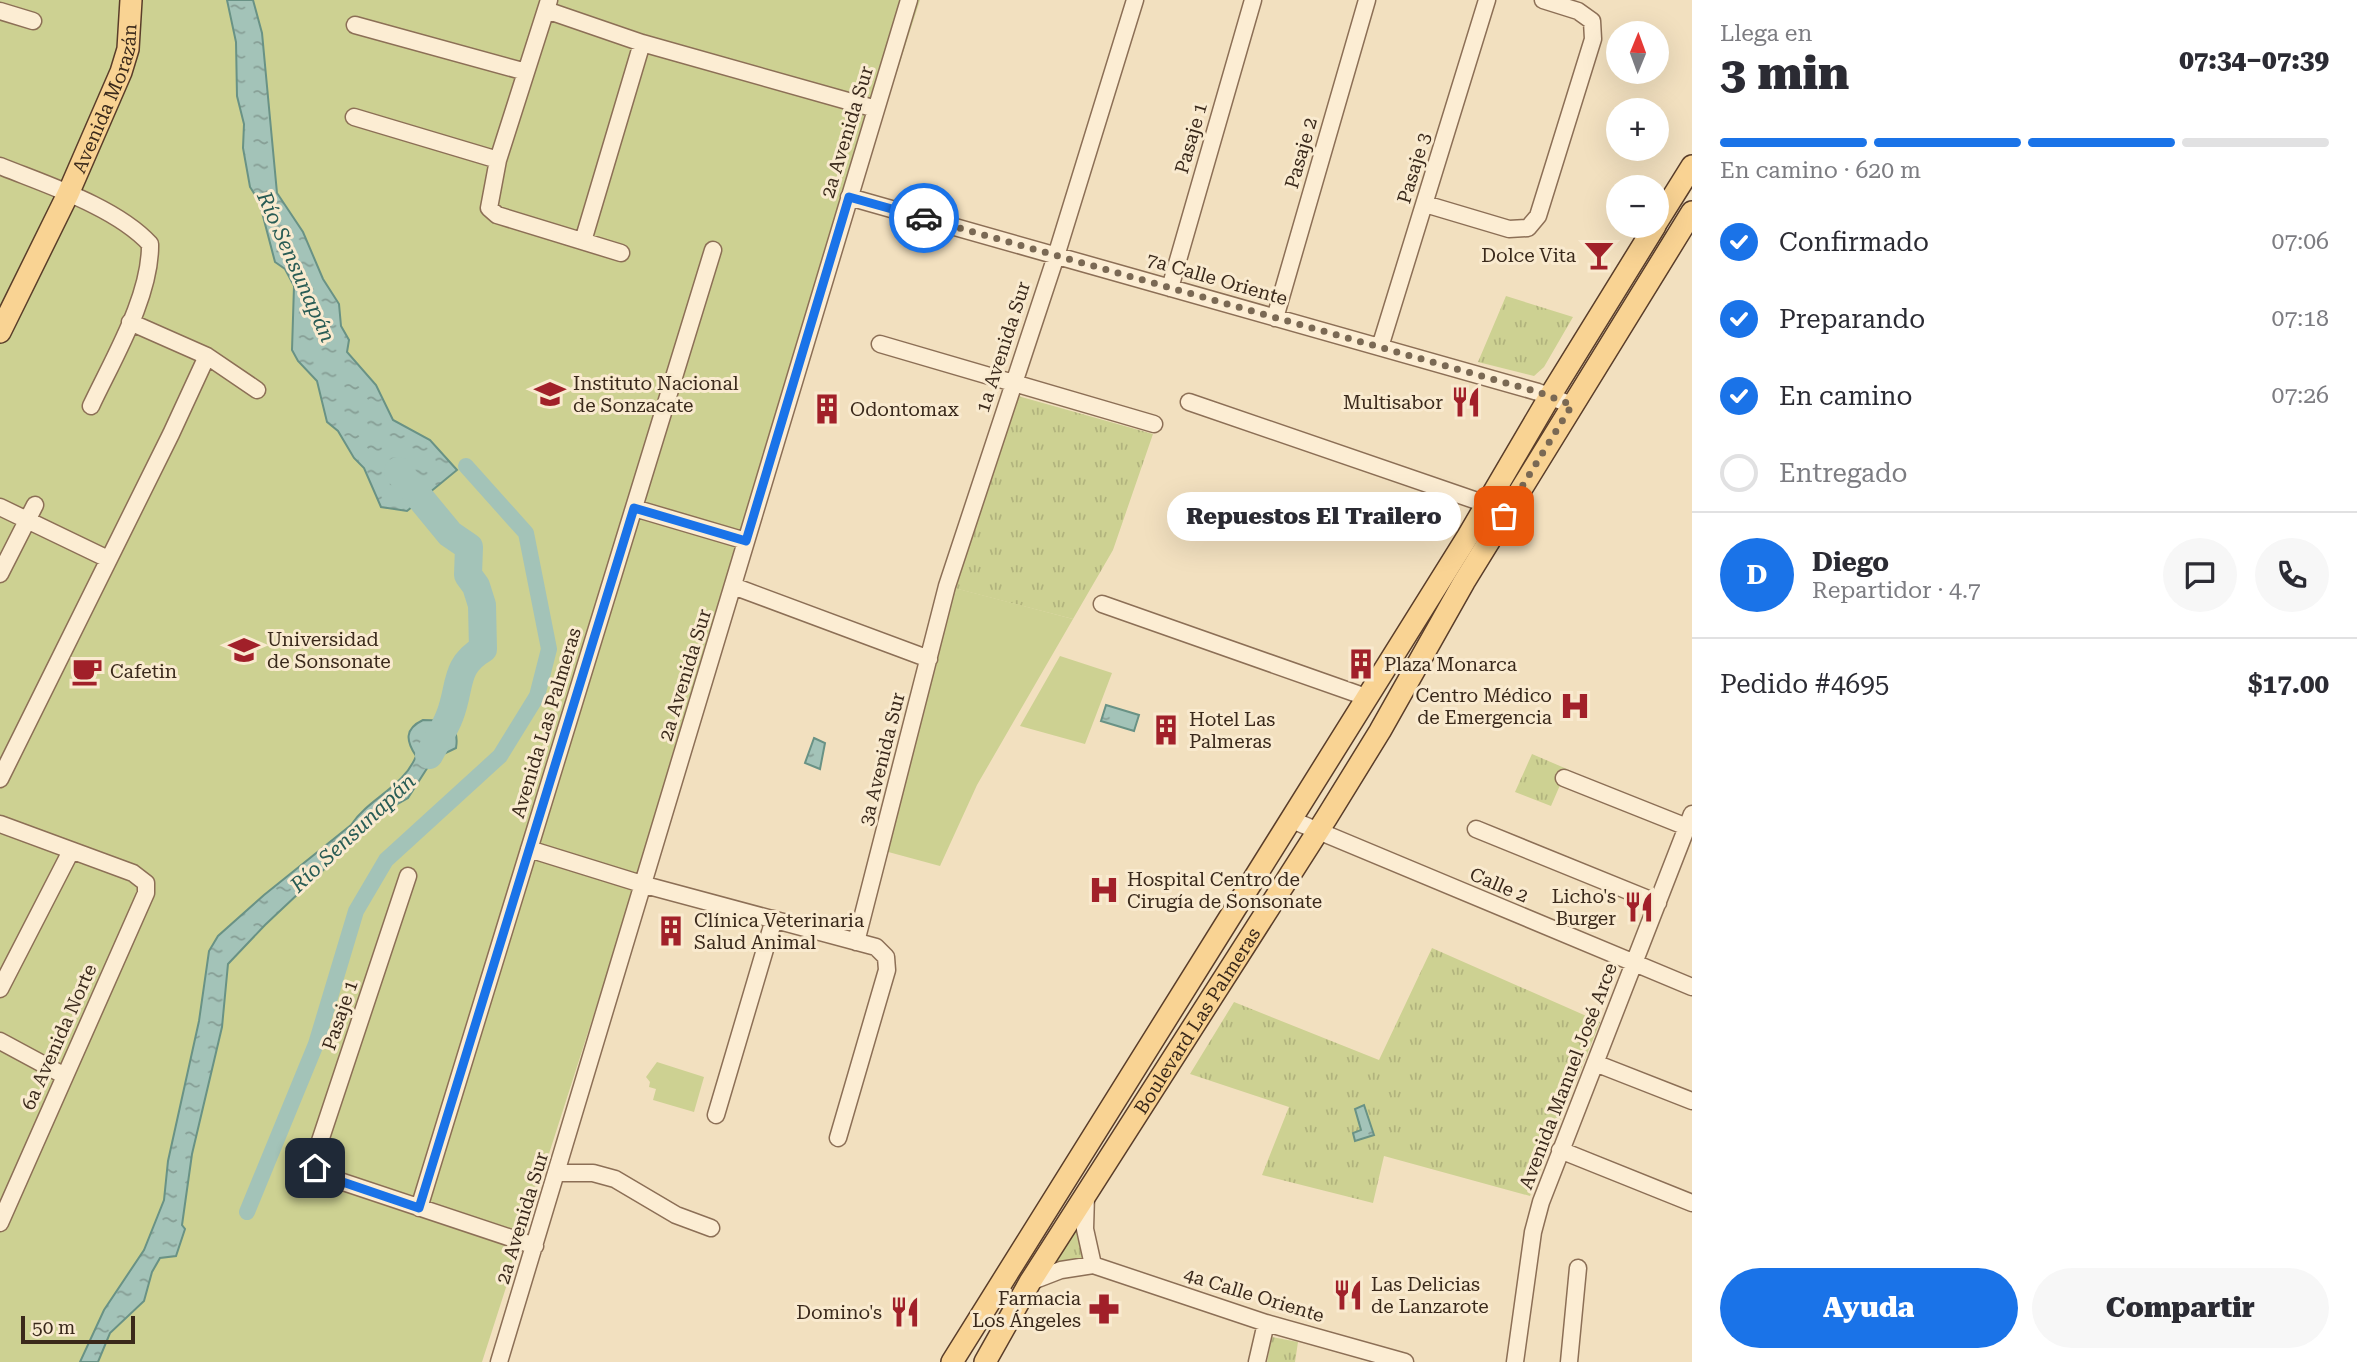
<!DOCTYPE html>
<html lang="es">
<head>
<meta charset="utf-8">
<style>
  :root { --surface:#fff; --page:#f7f7f7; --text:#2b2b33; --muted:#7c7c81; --line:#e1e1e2; --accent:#1a73e8 }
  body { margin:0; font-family:"Roboto Serif",serif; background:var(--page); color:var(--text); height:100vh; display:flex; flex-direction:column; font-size:26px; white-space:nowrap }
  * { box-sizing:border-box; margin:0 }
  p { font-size:23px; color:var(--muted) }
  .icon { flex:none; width:38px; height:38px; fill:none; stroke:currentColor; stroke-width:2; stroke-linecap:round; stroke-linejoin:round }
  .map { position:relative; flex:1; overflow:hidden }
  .panel { display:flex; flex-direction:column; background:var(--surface); width:665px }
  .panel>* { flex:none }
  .needle { width:46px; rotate:1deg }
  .fabs { position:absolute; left:1606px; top:21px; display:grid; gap:14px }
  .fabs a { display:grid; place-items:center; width:63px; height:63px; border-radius:50%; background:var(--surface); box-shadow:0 7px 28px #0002; font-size:35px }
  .scale { position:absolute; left:21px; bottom:18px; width:114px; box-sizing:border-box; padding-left:7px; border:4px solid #3a291b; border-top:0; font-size:19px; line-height:24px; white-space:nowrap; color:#3a291b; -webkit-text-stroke:5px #f9eacf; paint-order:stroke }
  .pin { position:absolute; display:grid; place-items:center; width:60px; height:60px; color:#fff; margin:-30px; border-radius:14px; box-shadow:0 4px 10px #0006 }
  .courier { position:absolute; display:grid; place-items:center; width:70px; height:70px; margin:-35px; border:5px solid #1a73e8; border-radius:50%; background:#fff; color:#222; box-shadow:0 2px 9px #0007 }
  .bubble { position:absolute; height:49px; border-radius:24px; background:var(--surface); box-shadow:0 7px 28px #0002; font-size:23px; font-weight:800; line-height:49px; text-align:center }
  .head em { font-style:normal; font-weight:800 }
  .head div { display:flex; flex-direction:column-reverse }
  .head { display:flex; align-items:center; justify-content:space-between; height:119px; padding:0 28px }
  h1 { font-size:46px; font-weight:800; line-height:52px }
  .bar { display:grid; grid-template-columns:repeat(4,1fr); gap:10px 7px; align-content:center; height:84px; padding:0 28px }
  .bar i { height:9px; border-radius:5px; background:var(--line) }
  .bar .active { background:var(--accent) }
  .bar p { grid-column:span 4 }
  .line { display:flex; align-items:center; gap:18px; padding:0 28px; border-top:2px solid var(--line) }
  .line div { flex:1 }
  .round { display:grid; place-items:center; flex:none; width:74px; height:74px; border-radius:37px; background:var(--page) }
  ol { padding:0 28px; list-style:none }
  li { display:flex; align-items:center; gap:21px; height:77px }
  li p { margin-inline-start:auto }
  li .icon { padding:7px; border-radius:50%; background:var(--accent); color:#fff; stroke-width:4 }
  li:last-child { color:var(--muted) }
  li i { width:38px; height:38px; border:4px solid var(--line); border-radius:50% }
  .button { display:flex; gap:14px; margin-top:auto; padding:14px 28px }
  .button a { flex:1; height:80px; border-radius:42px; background:var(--accent); color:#fff; font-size:28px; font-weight:800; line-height:80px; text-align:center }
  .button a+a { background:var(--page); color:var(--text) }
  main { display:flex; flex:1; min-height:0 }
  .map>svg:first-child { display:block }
  .grass { fill:url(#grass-tufts) }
  .green { fill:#cdd192 }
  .water { fill:url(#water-ripples); stroke:#699285; stroke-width:2 }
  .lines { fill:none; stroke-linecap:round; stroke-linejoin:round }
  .canal { stroke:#a3c3b8; stroke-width:16 }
  .river { stroke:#a3c3b8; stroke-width:28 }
  .minor-casing { stroke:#8c6f56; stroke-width:19 }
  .major-casing { stroke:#593d2a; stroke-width:24 }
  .minor { stroke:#fcedd3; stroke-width:16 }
  .major { stroke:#f9d393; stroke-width:21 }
  .done { stroke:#7a6954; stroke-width:7; stroke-dasharray:0 12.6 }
  .route { stroke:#1a73e8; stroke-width:9 }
  .labels { text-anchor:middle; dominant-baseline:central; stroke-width:6; stroke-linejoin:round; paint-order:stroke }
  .street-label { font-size:19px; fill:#3a291b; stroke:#f9eacf }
  .poi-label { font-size:19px; fill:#3a291b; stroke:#f9eacf; text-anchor:start }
  .water-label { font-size:21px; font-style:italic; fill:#295c55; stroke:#f9eacf }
</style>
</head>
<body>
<main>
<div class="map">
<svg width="1692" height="1362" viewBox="0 0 1692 1362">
  <defs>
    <pattern id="grass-tufts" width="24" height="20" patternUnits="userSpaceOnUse" patternTransform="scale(1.75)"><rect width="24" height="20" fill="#cdd192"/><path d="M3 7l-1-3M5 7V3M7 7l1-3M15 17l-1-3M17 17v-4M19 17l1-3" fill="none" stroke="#b1b37d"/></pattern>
    <pattern id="water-ripples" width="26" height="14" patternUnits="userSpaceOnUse" patternTransform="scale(1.75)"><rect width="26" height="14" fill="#a3c3b8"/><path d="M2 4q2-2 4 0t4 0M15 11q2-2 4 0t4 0" fill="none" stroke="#869e95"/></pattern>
  </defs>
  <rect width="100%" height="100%" fill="#f2e0bf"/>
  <path class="grass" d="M1506 296 1573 317 1544 367 1534 376 1478 362Z
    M1018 396 1153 434 1113 550 1073 619 954 588Z
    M1532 754 1567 769 1551 806 1515 792Z
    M1432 948 1600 1022 1530 1196 1384 1156 1373 1203 1262 1175 1289 1107 1190 1074 1234 1002 1379 1060Z
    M1077 1226 1085 1259 1053 1265Z
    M1272 1337 1298 1342 1295 1362H1267Z"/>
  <path class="green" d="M0 0H920L482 1362H0Z
    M947 586 1073 619 977 785 940 866 881 850Z
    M1060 656 1112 673 1085 744 1020 726Z
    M657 1062 704 1077 694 1112 653 1100 656 1089 649 1087 650 1082 646 1077Z"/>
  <path class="water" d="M227 0H253L262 33 277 193 303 232 323 279 339 304 341 326 349 340 347 352 376 385 393 420 430 440 457 470 407 511 381 507 364 468 354 458 338 431 327 422 317 381 298 361 292 350 294 286 285 269 275 262 259 201 250 187 243 148 244 124 237 96 236 42Z
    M1106 705 1139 715 1134 731 1101 721Z
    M423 720C445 720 460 724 456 748L433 759 408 798 387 810 265 925 228 964 222 1027 192 1154 182 1225 185 1229 176 1256 160 1258 152 1272 144 1301 110 1333 98 1362H80L104 1310 144 1250 164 1200 168 1161 199 1021 209 951 218 936 264 895 351 825C369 798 404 787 416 756 406 741 404 729 423 720Z
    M814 738 825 743 820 769 805 763Z
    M1364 1105 1374 1135 1355 1141 1353 1133 1361 1130 1355 1109Z"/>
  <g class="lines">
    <path class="canal" d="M247 1212 316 1044 356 911 386 860 500 756 537 696 549 649 526 533 466 466"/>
    <path class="river" d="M398 471 450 534 469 547 468 575 476 586 482 605 483 649C454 666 461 686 450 715 445 729 436 742 429 755"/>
    <g class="minor-casing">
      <path id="minor" d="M549 0 498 160 489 208 497 215 621 253
        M546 10 642 43 876 109
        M0 11 33 21
        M355 25 526 72
        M354 117 498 160
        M0 166C47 185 116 207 150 244 151 296 113 359 91 406
        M849 197 1538 392 1572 405
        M1425 204 1509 229 1528 228 1538 216 1593 39 1592 21 1578 11 1543 0
        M583 241 642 43
        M1170 288 1253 0
        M1275 318 1367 0
        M130 322 207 356 257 390
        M880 344 1154 424
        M1380 347 1487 0
        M1189 402 1486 504
        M0 507 108 559
        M634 508 746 541
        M0 574 35 505
        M733 586 929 659
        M1102 604 1366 697
        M1564 778 1687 827
        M0 779 171 434 207 356
        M1292 820 1692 987
        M0 824 133 873 146 883V893L0 1223
        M1476 829 1658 903
        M529 849 645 885 876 947 886 957 887 970 838 1138
        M408 876 316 1153 315 1168 328 1177 535 1246
        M856 942 947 586 1056 256 1135 0
        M0 989 71 851
        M0 1041 65 1076
        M1595 1063 1692 1101
        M716 1115 774 919
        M1560 1150 1692 1203
        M557 1173H593L615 1179 676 1215 711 1228
        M1086 1195 1085 1229 1093 1265
        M419 1208 713 250
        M1030 1282 1061 1270 1093 1265 1266 1323 1405 1362
        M499 1362 909 0
        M1257 1362 1266 1323
        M1515 1362 1533 1232 1541 1202 1692 814
        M1569 1362 1578 1268"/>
    </g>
    <g class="major-casing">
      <g id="major">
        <path d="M1657 222 1692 166"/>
        <path id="s1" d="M0 332 68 194 121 72 128 49 131 0"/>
        <path d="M952 1362 1468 536 1550 396 1655 226"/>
        <path id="s2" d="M985 1362 1030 1282 1327 817 1380 731 1464 582 1692 212"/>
      </g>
    </g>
    <use href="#minor" class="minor"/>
    <use href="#major" class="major"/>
  </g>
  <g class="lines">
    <path class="done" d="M924 218 1538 392 1572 405 1504 516"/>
    <path class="route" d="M315 1168 328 1177 419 1208 634 508 746 541 849 197 924 218"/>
  </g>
  <defs>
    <g id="bar-bare" transform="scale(2.415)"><path d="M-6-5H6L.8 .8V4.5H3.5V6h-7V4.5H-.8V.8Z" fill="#a12029" stroke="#f9eacf" stroke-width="2.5" paint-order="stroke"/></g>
    <g id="school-bare" transform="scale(2.415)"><path d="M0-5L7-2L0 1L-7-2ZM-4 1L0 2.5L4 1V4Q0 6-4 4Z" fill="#a12029" stroke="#f9eacf" stroke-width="2.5" paint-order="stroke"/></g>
    <g id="restaurant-bare" transform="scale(2.415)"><path d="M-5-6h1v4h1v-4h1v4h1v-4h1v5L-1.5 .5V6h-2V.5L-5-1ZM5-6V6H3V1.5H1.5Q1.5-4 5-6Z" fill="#a12029" stroke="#f9eacf" stroke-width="2.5" paint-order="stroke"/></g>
    <g id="building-bare" transform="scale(2.415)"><path d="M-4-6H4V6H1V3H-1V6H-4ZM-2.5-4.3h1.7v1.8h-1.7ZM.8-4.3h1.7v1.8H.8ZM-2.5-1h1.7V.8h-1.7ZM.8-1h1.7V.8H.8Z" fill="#a12029" stroke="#f9eacf" stroke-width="2.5" paint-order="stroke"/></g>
    <g id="university-bare" transform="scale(2.415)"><path d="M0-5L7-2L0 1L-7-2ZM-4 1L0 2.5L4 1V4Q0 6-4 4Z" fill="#a12029" stroke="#f9eacf" stroke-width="2.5" paint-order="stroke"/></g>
    <g id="cafe-bare" transform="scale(2.415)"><path d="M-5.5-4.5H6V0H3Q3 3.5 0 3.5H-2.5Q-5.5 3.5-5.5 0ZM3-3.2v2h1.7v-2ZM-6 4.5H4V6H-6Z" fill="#a12029" stroke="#f9eacf" stroke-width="2.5" paint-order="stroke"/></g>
    <g id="hospital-bare" transform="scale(2.415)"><path d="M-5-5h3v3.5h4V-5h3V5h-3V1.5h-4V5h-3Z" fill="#a12029" stroke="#f9eacf" stroke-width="2.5" paint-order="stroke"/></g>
    <g id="pharmacy-bare" transform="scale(2.415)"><path d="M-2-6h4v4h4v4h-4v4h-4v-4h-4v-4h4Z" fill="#a12029" stroke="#f9eacf" stroke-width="2.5" paint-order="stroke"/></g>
  </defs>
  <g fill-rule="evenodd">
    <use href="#bar-bare" x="1599" y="255"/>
    <use href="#school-bare" x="550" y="394"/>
    <use href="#restaurant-bare" x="1466" y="402"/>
    <use href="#building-bare" x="827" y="409"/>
    <use href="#university-bare" x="244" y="650"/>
    <use href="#building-bare" x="1361" y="664"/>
    <use href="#cafe-bare" x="87" y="671"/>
    <use href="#hospital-bare" x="1575" y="706"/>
    <use href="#building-bare" x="1166" y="730"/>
    <use href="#hospital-bare" x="1104" y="890"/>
    <use href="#restaurant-bare" x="1639" y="907"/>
    <use href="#building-bare" x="671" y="931"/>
    <use href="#restaurant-bare" x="1348" y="1295"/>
    <use href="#pharmacy-bare" x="1104" y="1309"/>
    <use href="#restaurant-bare" x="905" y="1312"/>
  </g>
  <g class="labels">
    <g class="street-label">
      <text stroke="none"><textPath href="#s1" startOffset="257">Avenida Morazán</textPath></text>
      <text transform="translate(847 132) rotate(-73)">2a Avenida Sur</text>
      <text transform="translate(1191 138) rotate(-74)">Pasaje 1</text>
      <text transform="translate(1301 153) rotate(-74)">Pasaje 2</text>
      <text transform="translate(1414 168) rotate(-73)">Pasaje 3</text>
      <text transform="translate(1217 279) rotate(16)">7a Calle Oriente</text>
      <text transform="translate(1003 347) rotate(-72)">1a Avenida Sur</text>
      <text transform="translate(685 675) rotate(-73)">2a Avenida Sur</text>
      <text transform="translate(546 723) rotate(-73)">Avenida Las Palmeras</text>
      <text transform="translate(882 759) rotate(-76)">3a Avenida Sur</text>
      <text transform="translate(1499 885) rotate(23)">Calle 2</text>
      <text transform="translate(340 1015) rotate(-71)">Pasaje 1</text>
      <text stroke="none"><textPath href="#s2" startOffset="402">Boulevard Las Palmeras</textPath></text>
      <text transform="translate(59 1037) rotate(-66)">6a Avenida Norte</text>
      <text transform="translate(1568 1076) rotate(-69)">Avenida Manuel José Arce</text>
      <text transform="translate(522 1218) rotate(-73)">2a Avenida Sur</text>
      <text transform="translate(1254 1295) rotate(17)">4a Calle Oriente</text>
    </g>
    <g class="poi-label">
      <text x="1576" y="255" text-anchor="end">Dolce Vita</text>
      <text x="573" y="383">Instituto Nacional<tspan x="573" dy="22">de Sonzacate</tspan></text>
      <text x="1443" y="402" text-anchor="end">Multisabor</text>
      <text x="850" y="409">Odontomax</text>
      <text x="267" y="639">Universidad<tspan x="267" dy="22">de Sonsonate</tspan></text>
      <text x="1384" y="664">Plaza Monarca</text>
      <text x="110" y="671">Cafetin</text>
      <text x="1552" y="695" text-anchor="end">Centro Médico<tspan x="1552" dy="22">de Emergencia</tspan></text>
      <text x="1189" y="719">Hotel Las<tspan x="1189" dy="22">Palmeras</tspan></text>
      <text x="1127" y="879">Hospital Centro de<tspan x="1127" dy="22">Cirugía de Sonsonate</tspan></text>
      <text x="1616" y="896" text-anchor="end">Licho's<tspan x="1616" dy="22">Burger</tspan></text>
      <text x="694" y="920">Clínica Veterinaria<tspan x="694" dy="22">Salud Animal</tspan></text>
      <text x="1371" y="1284">Las Delicias<tspan x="1371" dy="22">de Lanzarote</tspan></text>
      <text x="1081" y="1298" text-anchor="end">Farmacia<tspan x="1081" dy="22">Los Ángeles</tspan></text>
      <text x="882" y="1312" text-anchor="end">Domino's</text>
    </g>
    <g class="water-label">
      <text transform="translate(296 267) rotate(66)">Río Sensunapán</text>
      <text transform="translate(353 833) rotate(-43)">Río Sensunapán</text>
    </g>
  </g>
</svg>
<div class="fabs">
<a><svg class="needle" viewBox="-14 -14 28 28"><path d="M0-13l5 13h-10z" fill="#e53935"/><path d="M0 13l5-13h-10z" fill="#7c7c81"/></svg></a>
<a>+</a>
<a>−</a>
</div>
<div class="scale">50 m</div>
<div class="pin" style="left:1504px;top:516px;background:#ea580c"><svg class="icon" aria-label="bag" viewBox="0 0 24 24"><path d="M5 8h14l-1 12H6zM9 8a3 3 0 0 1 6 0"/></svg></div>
<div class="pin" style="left:315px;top:1168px;background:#1f2937"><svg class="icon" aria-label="home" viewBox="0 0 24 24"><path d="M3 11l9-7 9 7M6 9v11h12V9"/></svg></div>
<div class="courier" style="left:924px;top:218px"><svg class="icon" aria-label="car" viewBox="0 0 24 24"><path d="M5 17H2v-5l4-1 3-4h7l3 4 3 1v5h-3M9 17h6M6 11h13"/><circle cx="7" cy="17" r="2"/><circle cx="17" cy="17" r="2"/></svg></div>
<div class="bubble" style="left:1167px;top:492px;width:294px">Repuestos El Trailero</div>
</div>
<section class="panel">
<div class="head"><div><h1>3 min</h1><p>Llega en</p></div><em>07:34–07:39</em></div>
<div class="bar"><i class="active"></i><i class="active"></i><i class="active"></i><i></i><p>En camino · 620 m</p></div>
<ol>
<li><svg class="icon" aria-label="check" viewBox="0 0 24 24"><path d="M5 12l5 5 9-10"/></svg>Confirmado<p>07:06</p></li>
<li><svg class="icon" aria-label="check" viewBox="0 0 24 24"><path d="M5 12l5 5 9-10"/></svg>Preparando<p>07:18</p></li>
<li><svg class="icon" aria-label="check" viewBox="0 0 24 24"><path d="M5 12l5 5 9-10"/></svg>En camino<p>07:26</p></li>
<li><i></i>Entregado</li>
</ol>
<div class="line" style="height:126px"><b class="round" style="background:var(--accent);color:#fff">D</b><div><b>Diego</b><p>Repartidor · 4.7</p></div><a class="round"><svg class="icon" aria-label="chat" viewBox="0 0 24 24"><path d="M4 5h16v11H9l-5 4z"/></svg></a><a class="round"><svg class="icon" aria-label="phone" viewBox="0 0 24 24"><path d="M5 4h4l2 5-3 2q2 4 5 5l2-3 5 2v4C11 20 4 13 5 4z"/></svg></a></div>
<div class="line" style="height:91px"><div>Pedido #4695</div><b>$17.00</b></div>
<div class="button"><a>Ayuda</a><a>Compartir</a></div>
</section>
</main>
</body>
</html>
